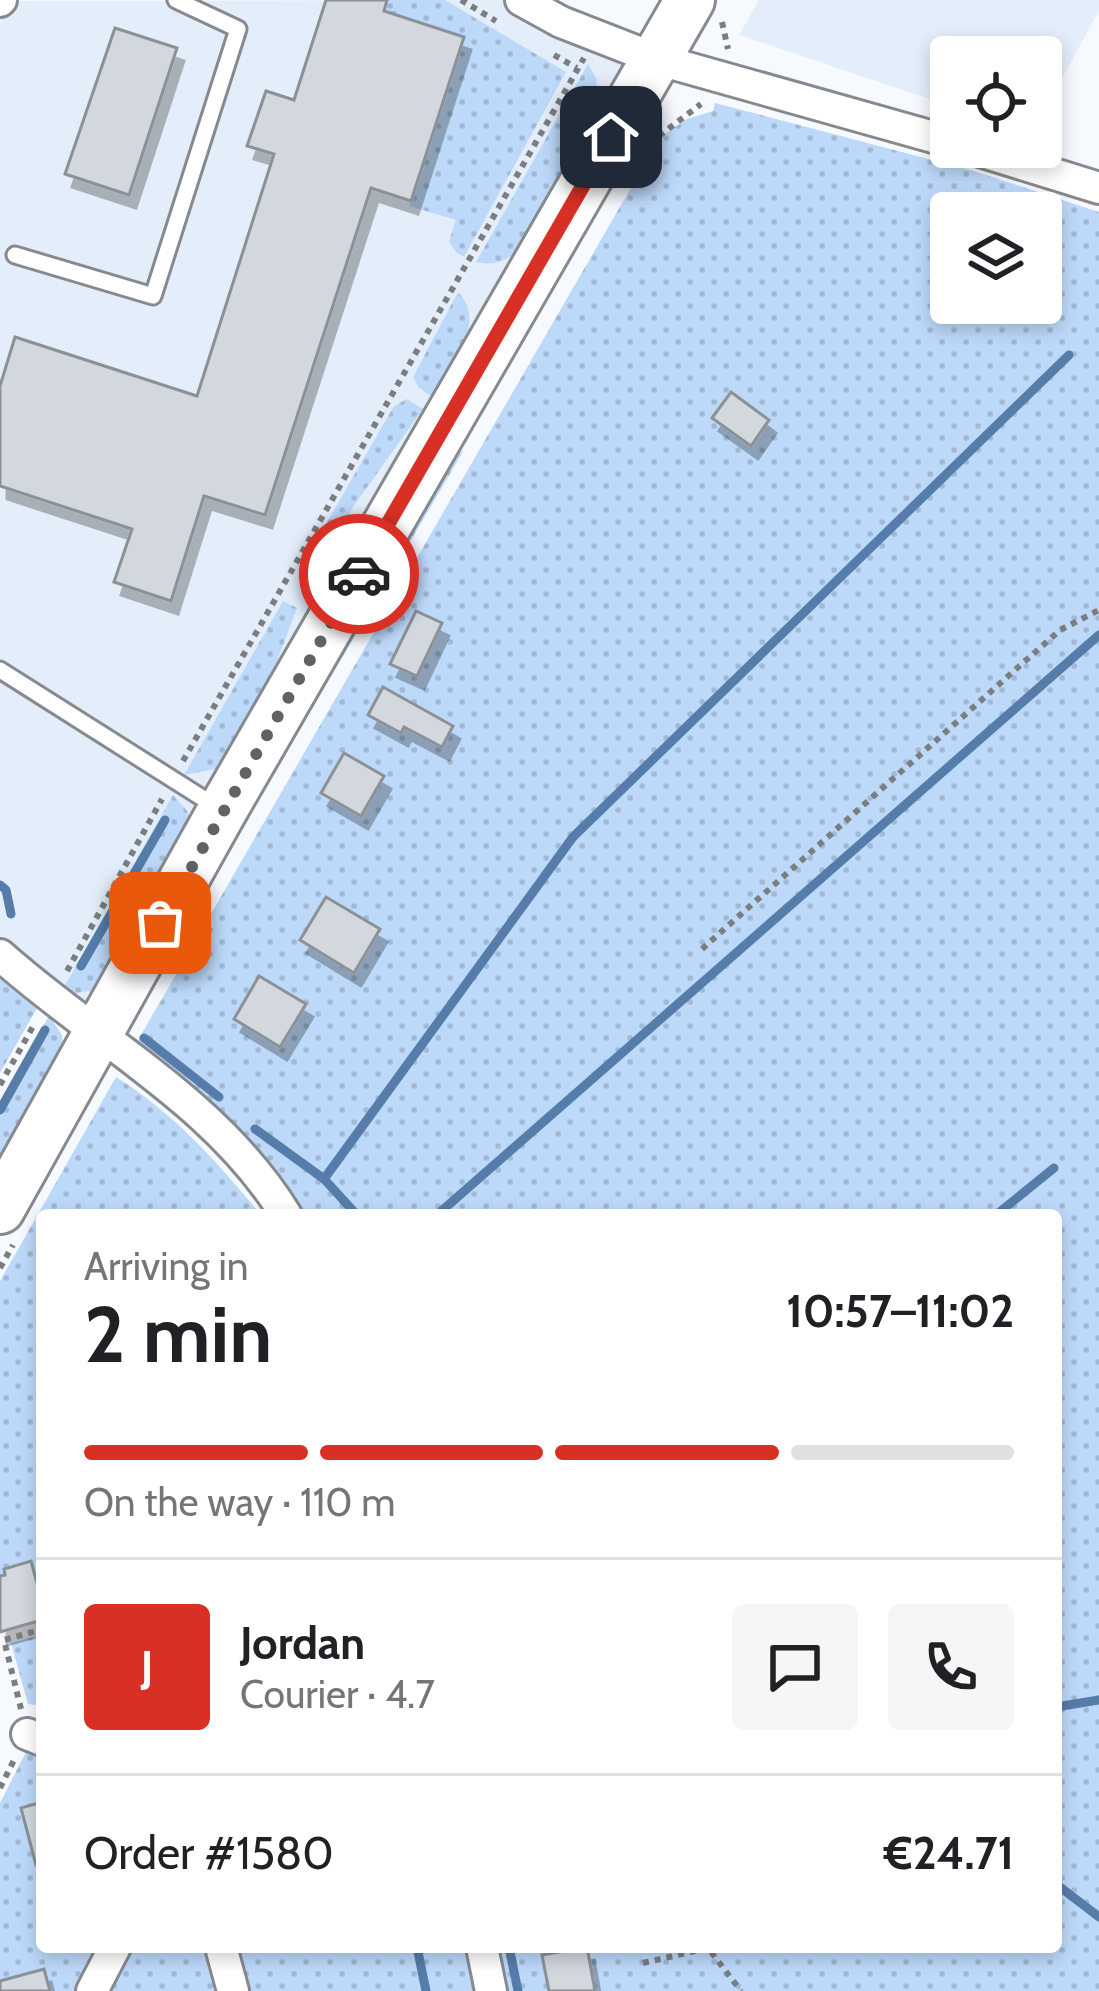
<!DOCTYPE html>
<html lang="en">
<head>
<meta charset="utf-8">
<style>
  :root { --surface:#fff; --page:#f6f6f6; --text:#202124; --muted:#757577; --line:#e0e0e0; --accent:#d93025 }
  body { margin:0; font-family:Cabin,sans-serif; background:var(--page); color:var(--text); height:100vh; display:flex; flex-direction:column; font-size:45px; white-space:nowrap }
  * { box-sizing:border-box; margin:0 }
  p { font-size:39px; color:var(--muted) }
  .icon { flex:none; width:66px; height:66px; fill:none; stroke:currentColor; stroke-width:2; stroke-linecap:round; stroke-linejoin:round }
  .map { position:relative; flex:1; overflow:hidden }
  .sheet { position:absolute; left:36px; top:1209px; width:1026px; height:744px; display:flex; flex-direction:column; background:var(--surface); border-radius:12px; box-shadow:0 6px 18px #0003 }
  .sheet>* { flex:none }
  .buttons { position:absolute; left:930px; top:36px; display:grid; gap:24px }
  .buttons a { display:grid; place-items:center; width:132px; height:132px; border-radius:12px; background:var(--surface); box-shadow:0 6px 18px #0003; font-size:60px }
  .pin { position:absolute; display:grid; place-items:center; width:102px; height:102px; color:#fff; margin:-51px; border-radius:24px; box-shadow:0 6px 18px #0006 }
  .courier { position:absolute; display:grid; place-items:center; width:120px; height:120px; margin:-60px; border:9px solid #d93025; border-radius:50%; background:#fff; color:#222; box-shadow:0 3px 15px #0007 }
  .head em { font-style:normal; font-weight:800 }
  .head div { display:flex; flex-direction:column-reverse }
  .head { display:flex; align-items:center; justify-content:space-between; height:204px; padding:0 48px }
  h1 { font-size:78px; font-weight:800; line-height:90px }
  .bar { display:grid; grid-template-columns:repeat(4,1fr); gap:18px 12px; align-content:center; height:144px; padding:0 48px }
  .bar i { height:15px; border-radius:9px; background:var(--line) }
  .bar .active { background:var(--accent) }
  .bar p { grid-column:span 4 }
  .line { display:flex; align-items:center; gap:30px; padding:0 48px; border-top:3px solid var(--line) }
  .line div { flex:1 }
  .round { display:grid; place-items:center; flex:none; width:126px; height:126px; border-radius:12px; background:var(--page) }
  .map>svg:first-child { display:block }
  .built { fill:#e4eefa }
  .grass { fill:url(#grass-dots); fill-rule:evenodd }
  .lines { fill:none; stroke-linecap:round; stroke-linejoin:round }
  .stream { stroke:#567daa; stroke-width:9 }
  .building { fill:#d3d8de; stroke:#8c9196; stroke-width:3; filter:url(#shadow) }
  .service-casing { stroke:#868a8f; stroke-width:21 }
  .minor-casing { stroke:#868a8f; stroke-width:36 }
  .primary-casing { stroke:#868a8f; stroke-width:54 }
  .path { stroke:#7b7e81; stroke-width:6; stroke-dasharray:6 6; stroke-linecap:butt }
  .service { stroke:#fff; stroke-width:15 }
  .minor { stroke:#fff; stroke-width:30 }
  .primary { stroke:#fff; stroke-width:48 }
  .done { stroke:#606366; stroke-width:12; stroke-dasharray:0 21.6 }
  .route { stroke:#d93025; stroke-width:15 }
</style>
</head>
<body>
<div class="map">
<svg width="1099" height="1991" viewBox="0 0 1099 1991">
  <defs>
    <pattern id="grass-dots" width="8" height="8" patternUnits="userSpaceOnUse" patternTransform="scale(3)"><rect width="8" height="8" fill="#bdd9fa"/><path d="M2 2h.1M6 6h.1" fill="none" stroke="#a1b9d5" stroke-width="1.8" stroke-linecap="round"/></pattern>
    <filter id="shadow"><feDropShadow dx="7" dy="13" stdDeviation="0" flood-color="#0004"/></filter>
  </defs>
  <rect width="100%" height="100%" fill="#f6faff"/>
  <path class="built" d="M521 0 656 59 99 1035 0 956V1Z
    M759 0H1099V11L1041 117V57H951V106L739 35Z"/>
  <path class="grass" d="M387 0H445L566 72 464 257 457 253 449 242 456 220 409 206 464 37 384 11Z
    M588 64 596 78 598 106 518 249C506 262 494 266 476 262Z
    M715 103 974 171 1099 212V1991H500L491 1947H1056V1215H293L134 1047 643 167 663 135 687 119 713 111ZM951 213H1041V303H951Z
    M458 292C489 324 449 366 431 396L419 388 413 377Z
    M407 399 423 409 353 507 328 551 315 543 394 406Z
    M464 450 222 862 221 854 455 456Z
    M283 601 297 608 268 685 220 768 184 775Z
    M173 795 188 812 191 828 96 990 76 993 62 991Z
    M0 979 37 1008 0 1073Z
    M49 1016 62 1035 63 1053 0 1163V1102Z
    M116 1077C175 1114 217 1162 261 1215H42V1601L31 1561 5 1568V1575L0 1576V1281Z
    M42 1620V1706L28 1704 11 1643 40 1635 38 1621Z
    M27 1750 42 1754V1802L21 1808 35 1864 42 1863V1947H107L84 1991H50L44 1970 0 1981V1803Z
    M125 1947H213L225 1991H103Z
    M226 1947H467L475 1991H237Z"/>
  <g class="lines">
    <path class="stream" d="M0 885 6 890 11 914
      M81 966 165 820
      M144 1038 219 1097
      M0 1110 45 1030
      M255 1129 324 1179 357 1215
      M324 1179 573 837 1069 355
      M437 1215 1099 635
      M996 1215 1054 1168
      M1056 1707 1099 1700
      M1056 1884 1099 1917
      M417 1947 426 1991
      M509 1947 518 1991"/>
  </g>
  <path class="building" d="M326 0H387L384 11 464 37 411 201 371 188 265 515 204 496 171 601 114 582 132 529 0 486V386L15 337 197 396 274 154 247 146 266 91 294 100Z
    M115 28 177 48 129 195 65 174Z
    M731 392 769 420 751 446 712 418Z
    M416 611 442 623 417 676 390 664Z
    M383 687 453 726 442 747 404 727 401 733 368 715Z
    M344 753 384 776 361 816 321 793Z
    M326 897 380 929 354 973 300 940Z
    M259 976 306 1004 280 1047 234 1019Z
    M31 1561 42 1601V1620L0 1632V1576L5 1575 4 1569Z
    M42 1802V1863L36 1865 21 1808Z
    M587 1947 595 1991H549L542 1955Z
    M44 1969 50 1991H0V1981Z"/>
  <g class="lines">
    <g class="service-casing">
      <path id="service" d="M15 255 153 296 238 29 176 0
        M0 670 215 806"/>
    </g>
    <g class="minor-casing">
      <path id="minor" d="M521 0 561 22 656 59 951 142
        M0 1 1 0
        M967 147 1099 188
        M0 955C96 1041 217 1102 286 1215
        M27 1734 42 1740
        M221 1947 233 1991
        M482 1947 491 1991
        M92 1991 115 1947"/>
    </g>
    <g class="primary-casing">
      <path id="primary" d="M0 1209 222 811 690 0"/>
    </g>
    <path class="path" d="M461 0 496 21
      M722 22 728 49
      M554 55 577 68
      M659 136 701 104
      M183 761 584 58
      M702 949 1060 630 1099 610
      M67 971 162 799
      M0 1085 35 1023
      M0 1268 13 1245
      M21 1709 4 1640 36 1631
      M0 1788 14 1760
      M643 1963 708 1948 741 1991"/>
    <use href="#service" class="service"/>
    <use href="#minor" class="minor"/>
    <use href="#primary" class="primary"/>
  </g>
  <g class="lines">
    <path class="done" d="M160 923 359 574"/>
    <path class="route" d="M359 574 611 137"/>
  </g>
</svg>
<div class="buttons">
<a><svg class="icon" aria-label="locate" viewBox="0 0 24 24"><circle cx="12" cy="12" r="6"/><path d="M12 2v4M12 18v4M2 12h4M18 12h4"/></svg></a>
<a><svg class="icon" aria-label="layers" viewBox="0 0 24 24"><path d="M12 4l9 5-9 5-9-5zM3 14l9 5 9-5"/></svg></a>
</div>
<div class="pin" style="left:160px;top:923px;background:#ea580c"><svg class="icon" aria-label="bag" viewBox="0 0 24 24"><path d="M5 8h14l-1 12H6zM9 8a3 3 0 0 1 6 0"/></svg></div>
<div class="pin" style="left:611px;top:137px;background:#1f2937"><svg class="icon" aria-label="home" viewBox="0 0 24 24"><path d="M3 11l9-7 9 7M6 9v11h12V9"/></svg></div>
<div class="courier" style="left:359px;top:574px"><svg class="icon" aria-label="car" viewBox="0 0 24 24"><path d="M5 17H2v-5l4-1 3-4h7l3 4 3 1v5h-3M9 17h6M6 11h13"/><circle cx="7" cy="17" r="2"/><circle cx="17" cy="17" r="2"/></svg></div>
<section class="sheet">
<div class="head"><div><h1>2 min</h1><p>Arriving in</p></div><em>10:57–11:02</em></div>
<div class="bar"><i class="active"></i><i class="active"></i><i class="active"></i><i></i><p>On the way · 110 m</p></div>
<div class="line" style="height:216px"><b class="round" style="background:var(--accent);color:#fff">J</b><div><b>Jordan</b><p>Courier · 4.7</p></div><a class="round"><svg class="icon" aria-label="chat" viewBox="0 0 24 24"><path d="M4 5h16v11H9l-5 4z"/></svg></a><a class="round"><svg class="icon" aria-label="phone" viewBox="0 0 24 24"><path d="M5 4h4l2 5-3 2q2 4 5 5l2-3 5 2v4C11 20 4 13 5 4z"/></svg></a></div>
<div class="line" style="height:156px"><div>Order #1580</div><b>€24.71</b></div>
</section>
</div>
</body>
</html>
